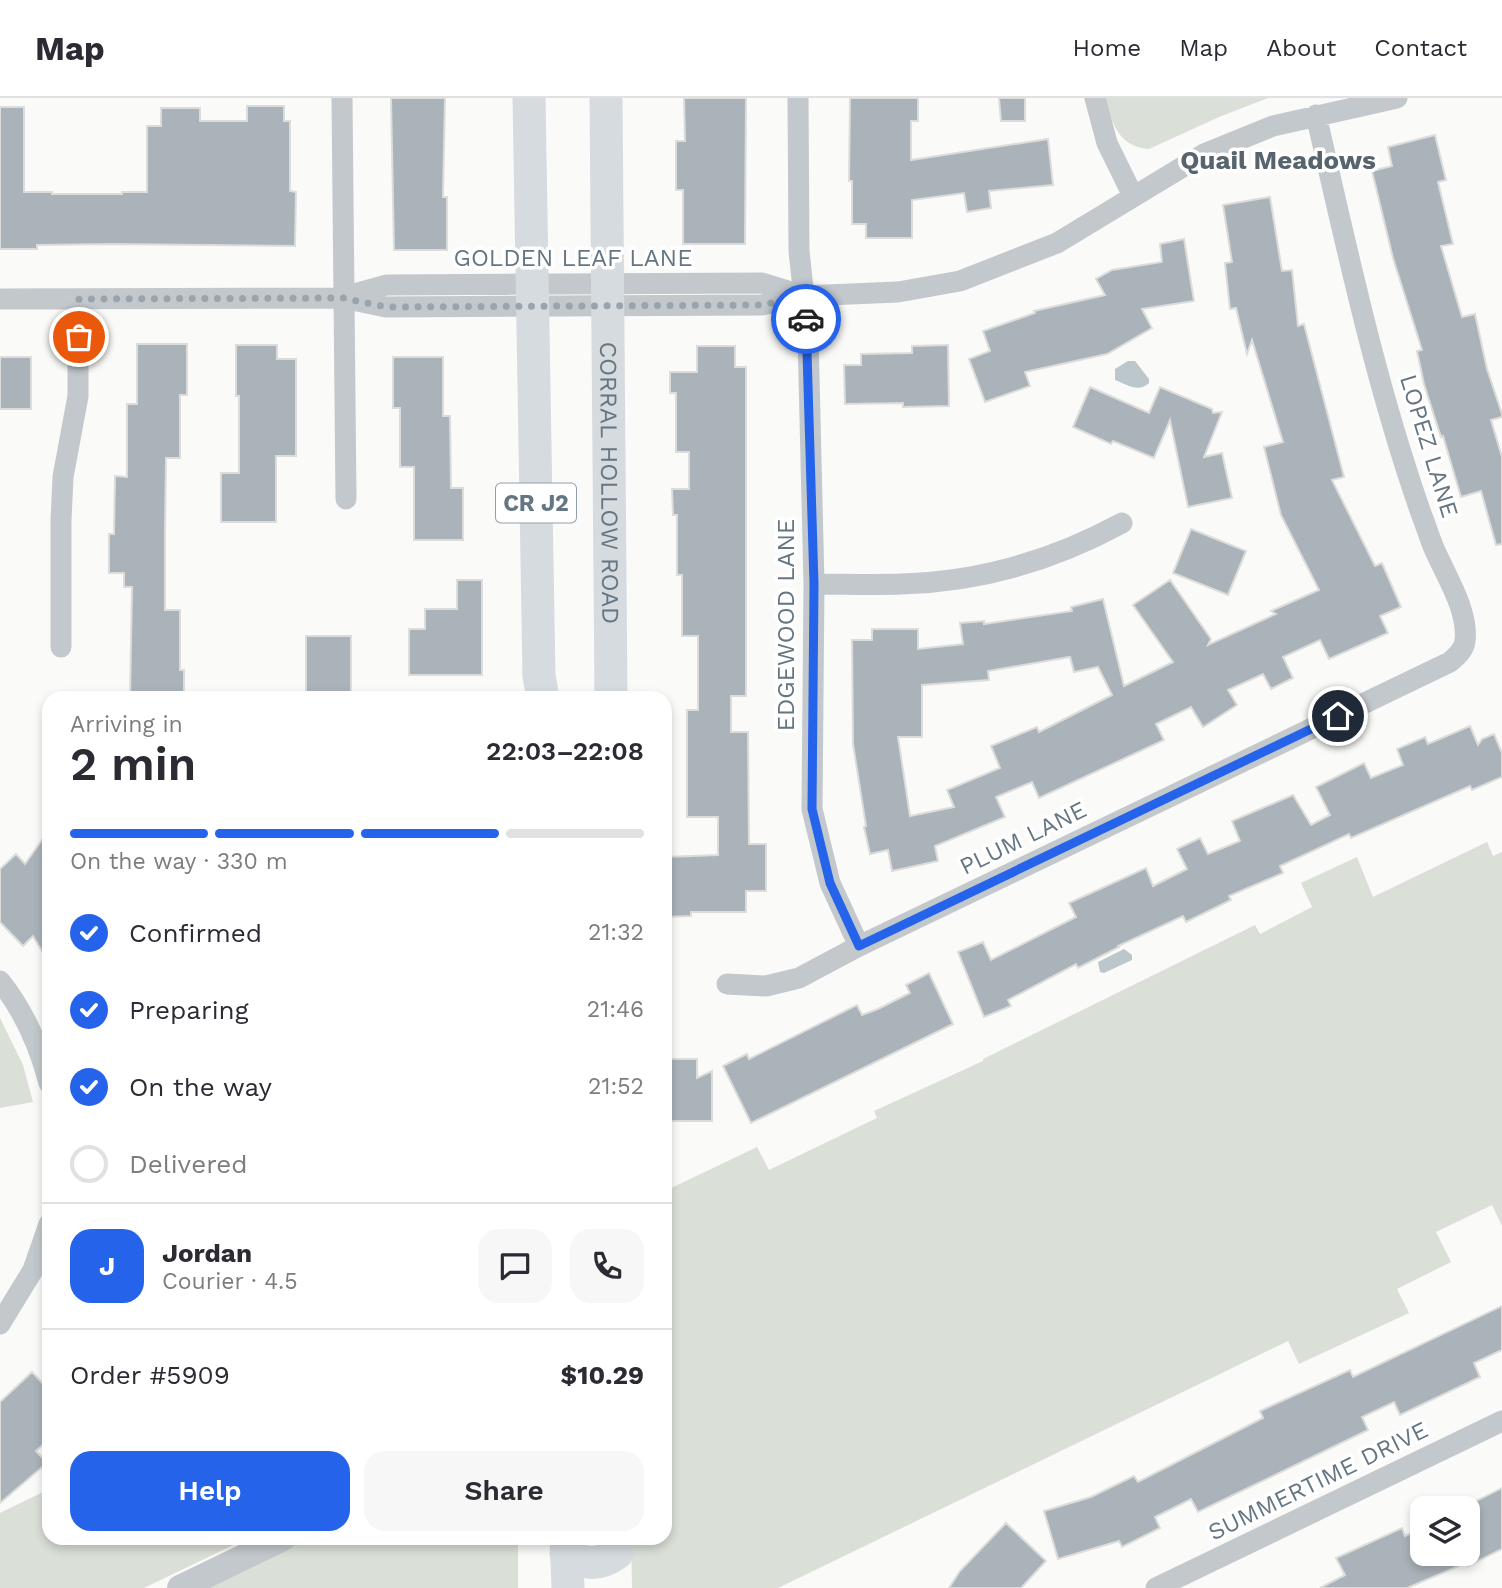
<!DOCTYPE html>
<html lang="en">
<head>
<meta charset="utf-8">
<style>
  :root { --surface:#fff; --page:#f7f7f7; --text:#2b2b33; --muted:#7c7c81; --line:#e1e1e2; --accent:#2563eb }
  body { margin:0; font-family:"Work Sans",sans-serif; background:var(--page); color:var(--text); height:100vh; display:flex; flex-direction:column; font-size:26px; white-space:nowrap }
  * { box-sizing:border-box; margin:0 }
  p { font-size:23px; color:var(--muted) }
  .icon { flex:none; width:38px; height:38px; fill:none; stroke:currentColor; stroke-width:2; stroke-linecap:round; stroke-linejoin:round }
  .map { position:relative; flex:1; overflow:hidden }
  .side { position:absolute; left:42px; top:593px; width:630px; height:854px; display:flex; flex-direction:column; background:var(--surface); border-radius:21px; box-shadow:0 4px 10px #0003 }
  .side>* { flex:none }
  .tools { position:absolute; left:1410px; top:1398px; display:grid; gap:14px }
  .tools a { display:grid; place-items:center; width:70px; height:70px; border-radius:14px; background:var(--surface); box-shadow:0 4px 10px #0003; font-size:35px }
  .pin { position:absolute; display:grid; place-items:center; width:60px; height:60px; color:#fff; margin:-30px; border:4px solid #fff; border-radius:50%; box-shadow:0 2px 7px #0007 }
  .courier { position:absolute; display:grid; place-items:center; width:70px; height:70px; margin:-35px; border:5px solid #2563eb; border-radius:50%; background:#fff; color:#222; box-shadow:0 2px 9px #0007 }
  .head em { font-style:normal; font-weight:600 }
  .head div { display:flex; flex-direction:column-reverse }
  .head { display:flex; align-items:center; justify-content:space-between; height:119px; padding:0 28px }
  h1 { font-size:46px; font-weight:600; line-height:52px }
  .bar { display:grid; grid-template-columns:repeat(4,1fr); gap:10px 7px; align-content:center; height:84px; padding:0 28px }
  .bar i { height:9px; border-radius:5px; background:var(--line) }
  .bar .on { background:var(--accent) }
  .bar p { grid-column:span 4 }
  .line { display:flex; align-items:center; gap:18px; padding:0 28px; border-top:2px solid var(--line) }
  .line div { flex:1 }
  .round { display:grid; place-items:center; flex:none; width:74px; height:74px; border-radius:21px; background:var(--page) }
  ol { padding:0 28px; list-style:none }
  li { display:flex; align-items:center; gap:21px; height:77px }
  li p { margin-inline-start:auto }
  li .icon { padding:7px; border-radius:50%; background:var(--accent); color:#fff; stroke-width:4 }
  li:last-child { color:var(--muted) }
  li i { width:38px; height:38px; border:4px solid var(--line); border-radius:50% }
  .primary-button { display:flex; gap:14px; margin-top:auto; padding:14px 28px }
  .primary-button a { flex:1; height:80px; border-radius:21px; background:var(--accent); color:#fff; font-size:28px; font-weight:600; line-height:80px; text-align:center }
  .primary-button a+a { background:var(--page); color:var(--text) }
  header { display:flex; align-items:center; gap:42px; box-sizing:border-box; height:98px; padding:0 35px; background:var(--surface); border-bottom:2px solid var(--line) }
  header strong { font-size:33px }
  nav { display:flex; gap:38px; margin-inline-start:auto; font-size:24px }
  .map>svg:first-child { display:block }
  .green { fill:#dadfd7 }
  .water { fill:#bbc7cb }
  .building { fill:#aab3b9; stroke:#dcdcda; stroke-width:2; fill-rule:evenodd }
  .lines { fill:none; stroke-linecap:round; stroke-linejoin:round }
  .minor { stroke:#c3c8cc; stroke-width:21 }
  .tertiary { stroke:#c3c8cc; stroke-width:26 }
  .primary { stroke:#d6dbdf; stroke-width:33 }
  .done { stroke:#99a4ac; stroke-width:7; stroke-dasharray:0 12.6 }
  .route { stroke:#2563eb; stroke-width:9 }
  .labels { text-anchor:middle; dominant-baseline:central; stroke-width:7; stroke-linejoin:round; paint-order:stroke }
  .shield { fill:#fff; stroke:#939fa8; stroke-width:2 }
  .shield-label { font-size:23px; font-weight:bold; fill:#657683 }
  .street-label { font-size:24px; fill:#657683; stroke:#fff }
  .neighbourhood-label { font-size:26px; font-weight:bold; fill:#57646e; stroke:#fff }
</style>
</head>
<body>
<header>
<strong>Map</strong>
<nav><a>Home</a><a>Map</a><a>About</a><a>Contact</a></nav>
</header>
<div class="map">
<svg width="1502" height="1490" viewBox="0 0 1502 1490">
  <rect width="100%" height="100%" fill="#fafaf8"/>
  <path class="green" d="M1105 0H1268L1219 19 1149 51C1119 49 1112 26 1105 0Z
    M1487 744 1493 758 1502 754V1128L1492 1107 1436 1134 1451 1164 1397 1191 1409 1215 1299 1266 1288 1243 778 1490H632L631 1440H665V1093L757 1049 769 1072 877 1020 874 1013 983 963V961L1255 827 1260 836 1312 809 1301 785 1357 759 1373 799Z
    M0 920 23 967 33 1004 0 1010Z
    M49 1391V1440H248L144 1490H0V1415Z
    M298 1440H518V1490H194Z"/>
  <path class="water" d="M1128 263H1135L1149 281V285C1138 295 1128 287 1115 282V271Z
    M1124 851 1132 857V862L1104 875 1100 874 1098 864Z"/>
  <path class="building" d="M391 0H445L443 99H447V152H394Z
    M684 0H746L745 146H683V92H676V43H685Z
    M850 0H918V23H911V62L1048 41 1053 87 989 93 991 110 967 114 964 95 912 102V140H866V126H852V83H849Z
    M999 0H1025V23H1001Z
    M247 8H284V23H290V93L296 94 295 148 112 146 37 147V151H0V9H24V94H52V96H122V94H147V28H161V10H200V23H247Z
    M1435 37 1446 82 1438 84 1453 146 1441 148 1462 219 1475 216 1487 271 1502 316V319L1491 322 1502 359V446L1496 447 1481 393 1461 399 1443 338 1441 339 1424 286 1417 253 1422 252 1393 160 1372 73 1392 68 1388 49Z
    M1270 99 1282 173 1292 172 1298 228 1304 226 1344 379 1332 382 1375 468 1382 465 1401 509 1380 518 1388 535 1329 561 1320 542 1283 559 1293 580 1271 591 1263 576 1228 592 1237 607 1203 629 1191 609 1156 626 1164 642 1039 700 1032 684 996 699 1005 719 935 748 938 763 892 773 888 752 870 756 864 729 866 728 853 646 852 542H872V531H918V551L963 546 960 525 984 523V526L1072 513 1071 509 1103 501 1124 588 1173 564 1133 507 1170 482 1211 541 1208 547 1276 516 1271 513 1319 492 1281 417 1264 349 1283 344 1252 242 1247 256 1236 210 1230 211 1225 165 1232 164 1223 107ZM1070 559 1074 574 1098 569 1112 597 1039 634 1037 629 991 648 1000 670 947 692 954 709 910 718 898 639H922V587L989 582 988 573Z
    M1184 141 1194 203 1142 211 1152 230 1107 256 1025 274 1030 288 985 304 969 261 990 253 983 233 1035 215 1034 213 1105 197 1096 181 1112 172 1162 164 1160 146Z
    M137 246H187V297H180V360H166L165 436V512H180V572H184V600H130L132 489H124V475H109V436H114L115 378 127 379V306H137Z
    M236 247H277V261H296V358H276V424H221V375H239V298H236Z
    M948 247 949 308 903 309V305L845 306 844 267H861V256L912 255V248Z
    M697 248H735V269H746V598H731V634H748L749 746H766V793H746V814H691V818L665 819V759L718 757V719H687V612H698V538H682V477H677V417H673L672 391H689V354H676V295H670V274H697Z
    M0 259H31V311H0Z
    M393 259H443V318H450L451 390H463V442H414V369H400V310H393Z
    M1090 289 1149 315 1160 289 1212 311 1213 315 1222 314 1204 359 1222 355 1232 400 1188 409 1170 322 1154 360 1113 343 1111 346 1073 329Z
    M1191 431 1246 453 1228 497 1173 475Z
    M457 482H482V577H409V531H425V511H457Z
    M306 538H351V600H306Z
    M1470 628 1478 647 1482 641 1494 636 1502 655V679L1472 692 1470 688 1351 740 1349 736 1280 768 1283 775 1229 798 1231 802 1186 824 1183 818 1118 848 1119 849 1078 870 1076 866 1008 902 1011 908 984 919 958 854 983 844 991 862 1076 819 1069 805 1146 770 1153 788 1187 771 1177 751 1200 740 1208 756 1240 743 1232 723 1293 697 1311 727 1330 717 1316 689 1364 665 1371 680 1403 667 1397 651 1425 639 1428 646Z
    M49 732V865L33 838 23 848 0 824V771L16 756 25 766Z
    M929 875 953 926 751 1025 723 968 747 956 749 961 857 907 862 917 878 911 910 895 906 887Z
    M666 961H697V980L712 973V1023H666Z
    M1502 1208V1252L1474 1265 1480 1279 1400 1317 1394 1304 1362 1319 1368 1332 1198 1414 1191 1401 1155 1419 1160 1430 1122 1449 1119 1443 1058 1461 1044 1413 1091 1399 1134 1378 1138 1384 1263 1320 1260 1313 1350 1272 1353 1279Z
    M32 1274 49 1292V1341L36 1353 47 1365 0 1405V1304Z
    M1502 1390V1451L1468 1468V1464L1407 1490H1320L1345 1477 1336 1460 1402 1430 1405 1438 1423 1429V1456H1468V1407Z
    M1006 1425 1046 1463 1021 1490H949L960 1473Z"/>
  <g class="lines">
    <path class="minor" d="M342 0 346 401
      M798 0 799 153 808 237 814 486 812 711 830 785 859 848
      M1095 0 1107 45 1133 98
      M343 199 386 187 762 185 801 197
      M0 201 343 200 386 209 762 207 803 198 898 194 960 183 1057 145 1204 56 1273 28 1397 0
      M814 486C843 486 872 487 901 486 978 484 1054 462 1122 425
      M61 549V423L63 379 78 298V201
      M0 883C25 914 39 947 49 985
      M727 886 766 888 799 880 859 848 1450 564C1457 558 1464 552 1465 543 1469 512 1444 475 1433 448 1429 438 1426 428 1422 418 1376 288 1347 151 1316 17
      M0 1226 33 1172 49 1126
      M1156 1490 1502 1323"/>
    <path class="tertiary" d="M180 1490 283 1440"/>
    <g class="primary">
      <path d="M529 0 539 578 543 600"/>
      <path id="s1" d="M606 0 611 600"/>
      <path d="M566 1440 568 1490"/>
      <path d="M566 1456C585 1467 599 1468 617 1455"/>
    </g>
  </g>
  <g class="lines">
    <path class="done" d="M79 239V201L343 200 386 209 762 207 803 198 806 221"/>
    <path class="route" d="M806 221 814 486 812 711 830 785 859 848 1338 618"/>
  </g>
  <g class="labels">
    <rect class="shield" x="496" y="385.5" width="80" height="39" rx="5"/>
    <g class="shield-label">
      <text x="536" y="405">CR J2</text>
    </g>
    <g class="street-label">
      <text x="573" y="160">GOLDEN LEAF LANE</text>
      <text transform="translate(1429 348) rotate(73)">LOPEZ LANE</text>
      <text stroke="none"><textPath href="#s1" startOffset="385">CORRAL HOLLOW ROAD</textPath></text>
      <text transform="translate(786 527) rotate(-90)">EDGEWOOD LANE</text>
      <text transform="translate(1023 740) rotate(-26)">PLUM LANE</text>
      <text transform="translate(1318 1383) rotate(-26)">SUMMERTIME DRIVE</text>
    </g>
    <g class="neighbourhood-label">
      <text x="1278" y="62">Quail Meadows</text>
    </g>
  </g>
</svg>
<div class="tools">
<a><svg class="icon" aria-label="layers" viewBox="0 0 24 24"><path d="M12 4l9 5-9 5-9-5zM3 14l9 5 9-5"/></svg></a>
</div>
<div class="pin" style="left:79px;top:239px;background:#ea580c"><svg class="icon" aria-label="bag" viewBox="0 0 24 24"><path d="M5 8h14l-1 12H6zM9 8a3 3 0 0 1 6 0"/></svg></div>
<div class="pin" style="left:1338px;top:618px;background:#1f2937"><svg class="icon" aria-label="home" viewBox="0 0 24 24"><path d="M3 11l9-7 9 7M6 9v11h12V9"/></svg></div>
<div class="courier" style="left:806px;top:221px"><svg class="icon" aria-label="car" viewBox="0 0 24 24"><path d="M5 17H2v-5l4-1 3-4h7l3 4 3 1v5h-3M9 17h6M6 11h13"/><circle cx="7" cy="17" r="2"/><circle cx="17" cy="17" r="2"/></svg></div>
<section class="side">
<div class="head"><div><h1>2 min</h1><p>Arriving in</p></div><em>22:03–22:08</em></div>
<div class="bar"><i class="on"></i><i class="on"></i><i class="on"></i><i></i><p>On the way · 330 m</p></div>
<ol>
<li><svg class="icon" aria-label="check" viewBox="0 0 24 24"><path d="M5 12l5 5 9-10"/></svg>Confirmed<p>21:32</p></li>
<li><svg class="icon" aria-label="check" viewBox="0 0 24 24"><path d="M5 12l5 5 9-10"/></svg>Preparing<p>21:46</p></li>
<li><svg class="icon" aria-label="check" viewBox="0 0 24 24"><path d="M5 12l5 5 9-10"/></svg>On the way<p>21:52</p></li>
<li><i></i>Delivered</li>
</ol>
<div class="line" style="height:126px"><b class="round" style="background:var(--accent);color:#fff">J</b><div><b>Jordan</b><p>Courier · 4.5</p></div><a class="round"><svg class="icon" aria-label="chat" viewBox="0 0 24 24"><path d="M4 5h16v11H9l-5 4z"/></svg></a><a class="round"><svg class="icon" aria-label="phone" viewBox="0 0 24 24"><path d="M5 4h4l2 5-3 2q2 4 5 5l2-3 5 2v4C11 20 4 13 5 4z"/></svg></a></div>
<div class="line" style="height:91px"><div>Order #5909</div><b>$10.29</b></div>
<div class="primary-button"><a>Help</a><a>Share</a></div>
</section>
</div>
</body>
</html>
